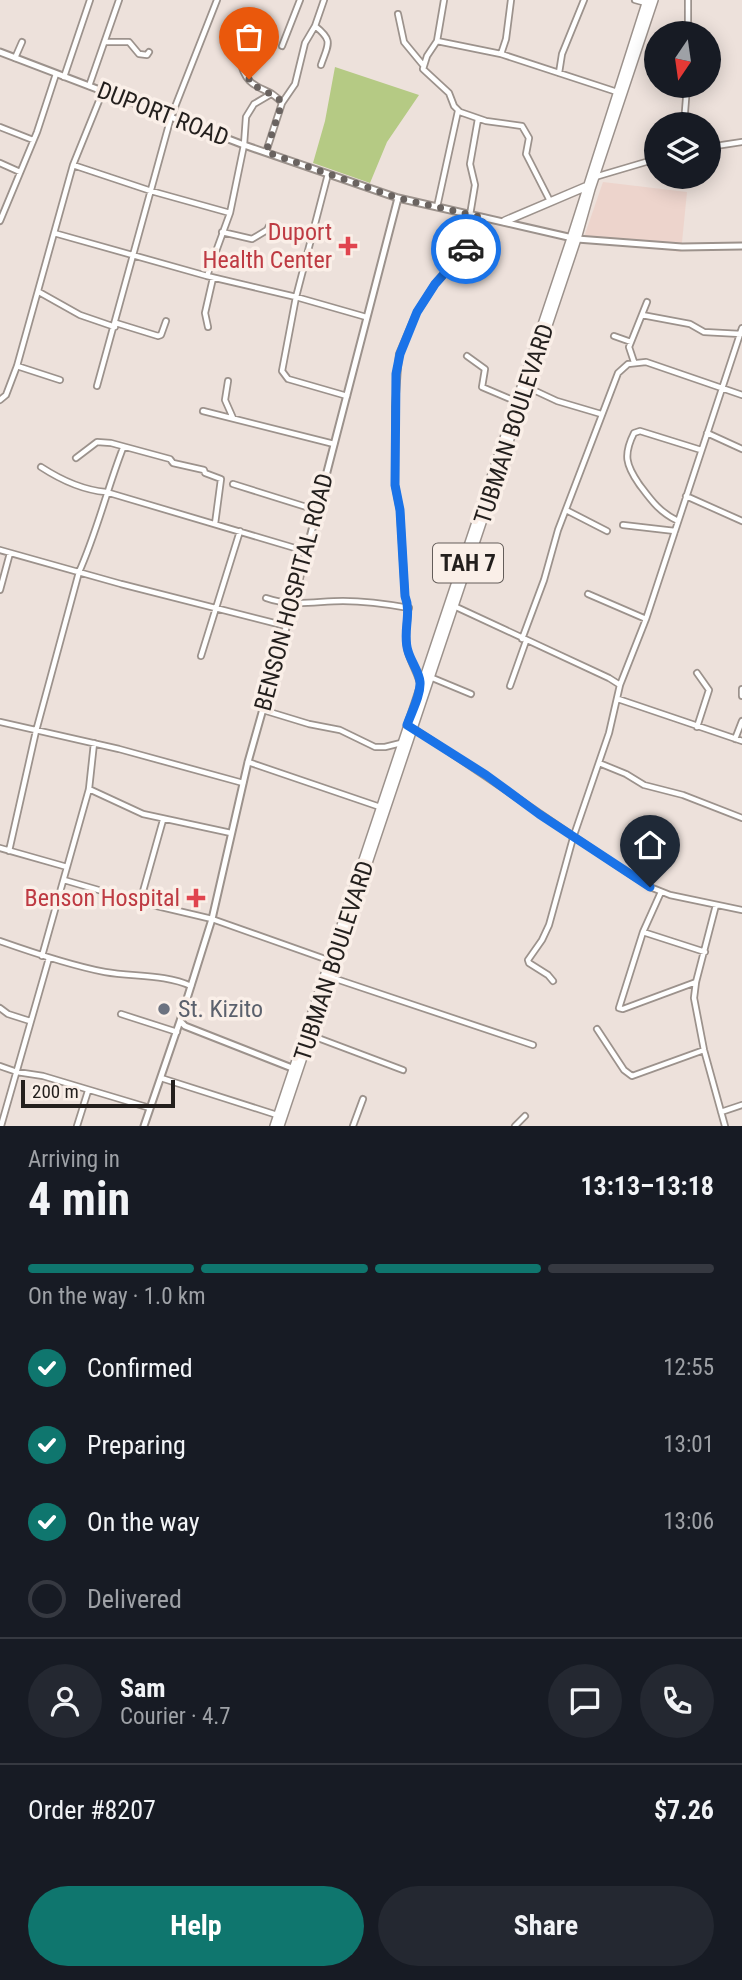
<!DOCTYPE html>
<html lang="en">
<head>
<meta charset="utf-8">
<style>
  :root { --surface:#171b24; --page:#242831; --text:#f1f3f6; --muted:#9ea1a6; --line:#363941; --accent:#0f766e }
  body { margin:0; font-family:"Roboto Condensed",sans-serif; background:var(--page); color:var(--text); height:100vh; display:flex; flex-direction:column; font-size:26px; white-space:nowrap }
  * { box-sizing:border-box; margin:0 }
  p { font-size:23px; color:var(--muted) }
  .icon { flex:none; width:38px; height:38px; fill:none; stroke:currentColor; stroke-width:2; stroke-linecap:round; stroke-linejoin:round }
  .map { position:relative; height:1126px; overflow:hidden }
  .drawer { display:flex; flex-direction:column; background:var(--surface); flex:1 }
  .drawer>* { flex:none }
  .needle { width:46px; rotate:193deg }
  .tools { position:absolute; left:644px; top:21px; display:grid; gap:14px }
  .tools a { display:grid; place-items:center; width:77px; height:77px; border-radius:50%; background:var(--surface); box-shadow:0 4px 18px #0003; font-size:35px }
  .scale { position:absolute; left:21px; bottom:18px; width:154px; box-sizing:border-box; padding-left:7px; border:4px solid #231f1d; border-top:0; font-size:19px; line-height:24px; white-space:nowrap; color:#231f1d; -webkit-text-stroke:5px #faefe8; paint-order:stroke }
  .pin { position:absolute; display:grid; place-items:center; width:60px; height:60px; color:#fff; margin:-72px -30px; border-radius:50% 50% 50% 0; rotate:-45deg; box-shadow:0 0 7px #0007 }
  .pin .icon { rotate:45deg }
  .courier { position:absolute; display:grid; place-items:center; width:70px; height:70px; margin:-35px; border:5px solid #1a73e8; border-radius:50%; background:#fff; color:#222; box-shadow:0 2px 9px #0007 }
  .headline em { font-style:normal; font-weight:700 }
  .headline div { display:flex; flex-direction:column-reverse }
  .headline { display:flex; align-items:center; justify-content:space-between; height:119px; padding:0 28px }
  h1 { font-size:46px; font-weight:700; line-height:52px }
  .bar { display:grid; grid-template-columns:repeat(4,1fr); gap:10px 7px; align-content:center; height:84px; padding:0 28px }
  .bar i { height:9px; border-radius:5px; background:var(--line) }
  .bar .current { background:var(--accent) }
  .bar p { grid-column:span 4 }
  .line { display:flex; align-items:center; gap:18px; padding:0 28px; border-top:2px solid var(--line) }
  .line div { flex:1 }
  .round { display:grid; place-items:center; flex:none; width:74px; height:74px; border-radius:37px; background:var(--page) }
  ol { padding:0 28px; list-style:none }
  li { display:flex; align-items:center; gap:21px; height:77px }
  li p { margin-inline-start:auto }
  li .icon { padding:7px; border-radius:50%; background:var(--accent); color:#fff; stroke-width:4 }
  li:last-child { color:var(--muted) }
  li i { width:38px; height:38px; border:4px solid var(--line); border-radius:50% }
  .primary-button { display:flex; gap:14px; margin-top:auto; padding:14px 28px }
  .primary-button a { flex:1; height:80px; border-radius:42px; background:var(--accent); color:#fff; font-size:28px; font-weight:700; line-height:80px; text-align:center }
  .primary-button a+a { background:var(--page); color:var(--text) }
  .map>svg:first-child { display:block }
  .industrial { fill:#edd4cc }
  .green { fill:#b5ca84 }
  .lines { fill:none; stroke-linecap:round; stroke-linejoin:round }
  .minor-casing { stroke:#9c928c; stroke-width:8 }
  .tertiary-casing { stroke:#9c928c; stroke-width:9 }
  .trunk-casing { stroke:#9c928c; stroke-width:10 }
  .minor { stroke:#fff; stroke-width:4.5 }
  .tertiary { stroke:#fff; stroke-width:5 }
  .trunk { stroke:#fff; stroke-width:7 }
  .done { stroke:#6a6360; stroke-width:7; stroke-dasharray:0 12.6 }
  .route { stroke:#1a73e8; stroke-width:9 }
  .health-dot { fill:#e0444e; stroke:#faefe8; stroke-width:2.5 }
  .worship-dot { fill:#6b7280; stroke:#faefe8; stroke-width:2.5 }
  .labels { text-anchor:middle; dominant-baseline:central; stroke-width:7; stroke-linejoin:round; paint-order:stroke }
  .shield { fill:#faefe8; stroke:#645d5a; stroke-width:2 }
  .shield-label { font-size:23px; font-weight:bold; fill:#231f1d }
  .street-label { font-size:24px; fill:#231f1d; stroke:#faefe8 }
  .health-label { font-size:24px; fill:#be3a42; stroke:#faefe8; text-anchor:end }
  .worship-label { font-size:24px; fill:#5b616d; stroke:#faefe8; text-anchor:start }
</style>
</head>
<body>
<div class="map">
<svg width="742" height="1126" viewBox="0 0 742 1126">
  <rect width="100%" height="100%" fill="#ede1db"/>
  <path class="industrial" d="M603 182 687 192 681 252 583 240Z"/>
  <path class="green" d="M335 67 419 95 387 142 370 183 313 163 325 121Z"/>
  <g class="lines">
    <g class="minor-casing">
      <path id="minor" d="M444 0 437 41 427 56 423 69 449 93 454 106 460 112 486 121 522 126 529 138 526 154 550 201
        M635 0 646 3
        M688 0V33
        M257 14 240 59C246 94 268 84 282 103
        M398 14 404 42 423 65
        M315 26C334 41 328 44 321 65
        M437 41 501 54 506 39 511 0
        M105 42H129L139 54 147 55 149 52
        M282 46 300 0
        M501 54 617 92
        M15 58 22 42
        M559 73 562 54 584 0
        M64 77 90 0
        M89 86 119 0
        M684 124 687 86
        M0 127 33 140
        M709 147 742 142
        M266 152 282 103 295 84 305 43 315 26 324 0
        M0 163 20 172
        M73 165 151 191 230 213
        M328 174 296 297 282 371 288 379 347 396
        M595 177 656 159
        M437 207 458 111
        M470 215 475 185 470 164 478 119
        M0 221 37 132 56 74
        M222 232 252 239 267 230 269 226
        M54 233 207 276 230 213 244 145 246 117 254 104 271 94
        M207 276 296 297 366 317
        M39 292 80 315 115 327
        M642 315 690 324 704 332 741 334
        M116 323 158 336 161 335 166 321
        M208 327 205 313 213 278
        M614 336 631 342
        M467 356 485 369 482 387 515 401
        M634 362 629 347 647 302
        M17 366 60 380
        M228 381 225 400 233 418
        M97 386 171 117 217 0
        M527 387 557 401 601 414
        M0 400 6 395 17 366 73 165 103 91
        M203 411 334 444
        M707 433 742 449
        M76 458 97 442 111 443 170 459 173 463 204 470 205 473 221 479 215 524
        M41 467C61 480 82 490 106 492L305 551
        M233 484 316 510
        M686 496 742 521
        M566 510 607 531
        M678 521C659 512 651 500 639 484 626 465 623 455 634 433L640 431 701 450
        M623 525 675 531
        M0 550 121 584 286 626
        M0 590 10 553
        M588 594 646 619
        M266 598C291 607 317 601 343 601 365 601 387 604 409 608
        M454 606 609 678 620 685
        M522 639 544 580 558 530 618 373 628 364 646 362 742 395
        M201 656 240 531
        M430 677 471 694
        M420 683C417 672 411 663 408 652 402 633 412 614 405 596L400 511 395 485V407L399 354 417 312 435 284 469 246 485 218
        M510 686 526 641
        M742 689V696
        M618 699 742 741
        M263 710 309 724 340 730 375 747H385L401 743
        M0 722 119 749 243 783
        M697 727 709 690 697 673
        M414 729C494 780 570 836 650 887L670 895 742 910
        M735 739 742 721
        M248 762 380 807
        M599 763 626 774 644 785 683 795 742 818
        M89 789 143 814 231 833
        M0 848 67 867
        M9 851 36 731 79 572C97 532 107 489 123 448
        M64 880 140 902 212 919 328 960
        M661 892 643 932 619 1008 623 1009 696 982
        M140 902 163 820
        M716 905 696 982 694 998 704 1050 725 1126
        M643 932 705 952
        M0 941C34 953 69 965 105 972 133 977 165 974 191 986
        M42 956 89 789 94 743
        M330 977 533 1045
        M553 981 548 975 529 963 528 960 542 940 549 925 573 838 609 733 620 685 646 619 742 328
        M0 1008 8 1014 30 1021
        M121 1014 177 1032
        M597 1029 624 1070 632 1076 704 1050
        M310 1035 403 1070
        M0 1066 17 1072 43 1076 150 1108
        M161 1078 277 1115
        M721 1112 742 1105
        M1 1126 49 958
        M77 1126 88 1091
        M353 1126 363 1099
        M515 1126 525 1116"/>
    </g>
    <g class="tertiary-casing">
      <path id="tertiary" d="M0 52 244 145 398 198 577 239 682 247 742 246
        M292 1068 185 1026 180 1021 212 919 248 762 293 603 398 198
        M144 1126 180 1021"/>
    </g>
    <g class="trunk-casing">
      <path id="trunk" d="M505 221 585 187
        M274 1126 571 238 647 0
        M280 1126 577 239 591 189 654 0"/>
    </g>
    <use href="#minor" class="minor"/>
    <use href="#tertiary" class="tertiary"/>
    <use href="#trunk" class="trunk"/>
  </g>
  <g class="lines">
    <path class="done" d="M249 79 251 84 278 98 282 103 266 152 398 198 485 218 466 249"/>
    <path class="route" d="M466 249 435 284 417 312 400 354 396 374 395 485 400 510 405 596C412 614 402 633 408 651 411 662 419 671 420 682 421 695 411 713 407 725L486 775 539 814 650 887"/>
  </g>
  <g class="health-dot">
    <path d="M344.5 235.5h7v7h7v7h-7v7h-7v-7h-7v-7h7z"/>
    <path d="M192.5 887.5h7v7h7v7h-7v7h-7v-7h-7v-7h7z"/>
  </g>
  <circle class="worship-dot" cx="164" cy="1009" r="7"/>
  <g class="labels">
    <rect class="shield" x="433" y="543.5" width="70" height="39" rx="5"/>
    <g class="shield-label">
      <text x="468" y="563">TAH 7</text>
    </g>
    <g class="street-label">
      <text transform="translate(163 114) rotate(21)">DUPORT ROAD</text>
      <text transform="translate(514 424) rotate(-72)">TUBMAN BOULEVARD</text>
      <text transform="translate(294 592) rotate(-75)">BENSON HOSPITAL ROAD</text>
      <text transform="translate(334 961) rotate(-72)">TUBMAN BOULEVARD</text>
    </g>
    <g class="health-label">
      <text x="332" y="232">Duport<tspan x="332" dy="28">Health Center</tspan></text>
      <text x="180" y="898">Benson Hospital</text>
    </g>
    <g class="worship-label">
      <text x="178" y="1009">St. Kizito</text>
    </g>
  </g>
</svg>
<div class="tools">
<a><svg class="needle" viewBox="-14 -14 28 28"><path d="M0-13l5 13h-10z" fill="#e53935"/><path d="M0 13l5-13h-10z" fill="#9ea1a6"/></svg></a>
<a><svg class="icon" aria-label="layers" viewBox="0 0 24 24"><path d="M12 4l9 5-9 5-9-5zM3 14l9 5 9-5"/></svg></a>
</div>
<div class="scale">200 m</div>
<div class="pin" style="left:249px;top:79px;background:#ea580c"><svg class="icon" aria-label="bag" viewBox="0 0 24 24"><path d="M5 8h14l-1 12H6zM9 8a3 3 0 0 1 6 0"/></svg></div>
<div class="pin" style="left:650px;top:887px;background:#1f2937"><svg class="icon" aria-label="home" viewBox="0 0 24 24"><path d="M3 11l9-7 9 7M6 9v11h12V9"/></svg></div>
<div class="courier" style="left:466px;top:249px"><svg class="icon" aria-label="car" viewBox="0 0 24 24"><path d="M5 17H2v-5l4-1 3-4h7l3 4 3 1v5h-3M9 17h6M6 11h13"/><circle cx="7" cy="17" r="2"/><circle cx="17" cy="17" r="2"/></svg></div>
</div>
<section class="drawer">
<div class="headline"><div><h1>4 min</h1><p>Arriving in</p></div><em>13:13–13:18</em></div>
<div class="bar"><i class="current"></i><i class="current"></i><i class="current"></i><i></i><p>On the way · 1.0 km</p></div>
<ol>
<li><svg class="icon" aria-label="check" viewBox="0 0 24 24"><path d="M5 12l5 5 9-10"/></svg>Confirmed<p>12:55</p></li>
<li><svg class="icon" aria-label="check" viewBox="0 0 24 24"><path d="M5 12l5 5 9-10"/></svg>Preparing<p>13:01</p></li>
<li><svg class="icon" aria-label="check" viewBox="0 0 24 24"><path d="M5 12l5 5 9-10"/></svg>On the way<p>13:06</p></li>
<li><i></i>Delivered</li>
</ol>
<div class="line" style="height:126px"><a class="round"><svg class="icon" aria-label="person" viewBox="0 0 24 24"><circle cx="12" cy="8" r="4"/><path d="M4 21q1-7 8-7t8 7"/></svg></a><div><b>Sam</b><p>Courier · 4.7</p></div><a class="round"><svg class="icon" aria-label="chat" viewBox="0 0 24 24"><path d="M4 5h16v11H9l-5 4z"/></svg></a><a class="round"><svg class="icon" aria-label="phone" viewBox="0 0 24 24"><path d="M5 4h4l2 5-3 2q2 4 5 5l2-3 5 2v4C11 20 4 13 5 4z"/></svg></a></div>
<div class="line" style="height:91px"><div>Order #8207</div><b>$7.26</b></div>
<div class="primary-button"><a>Help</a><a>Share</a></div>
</section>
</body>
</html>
